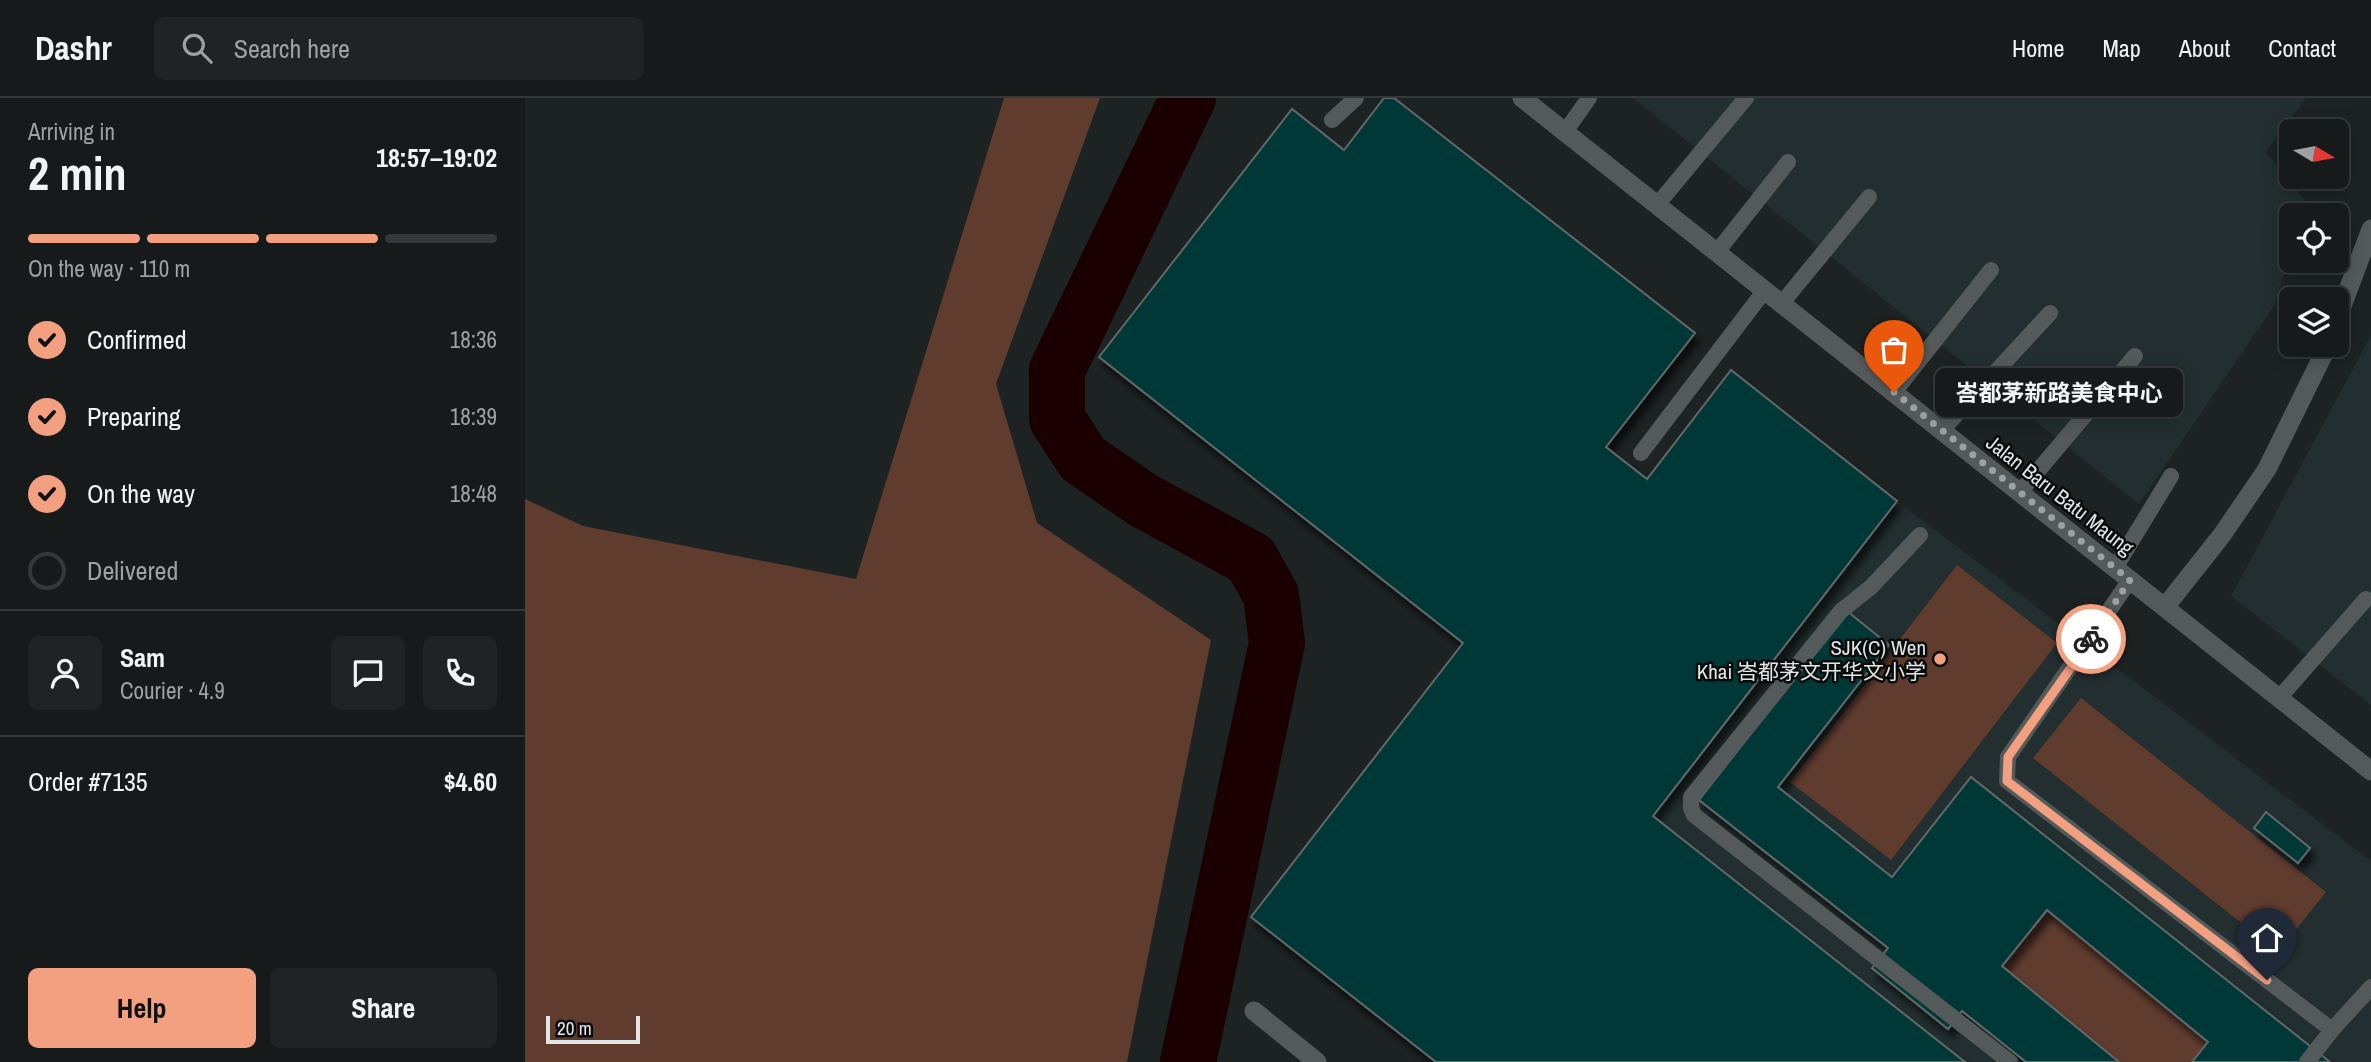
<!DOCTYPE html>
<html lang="en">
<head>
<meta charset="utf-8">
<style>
  :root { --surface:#161a1a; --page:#1f2323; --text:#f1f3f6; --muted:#9ea1a2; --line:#353839; --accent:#f3a081 }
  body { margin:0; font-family:"Archivo Narrow","Noto Sans SC",sans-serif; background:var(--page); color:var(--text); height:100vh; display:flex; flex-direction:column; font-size:26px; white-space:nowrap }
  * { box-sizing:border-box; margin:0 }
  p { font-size:23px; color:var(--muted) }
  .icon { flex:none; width:38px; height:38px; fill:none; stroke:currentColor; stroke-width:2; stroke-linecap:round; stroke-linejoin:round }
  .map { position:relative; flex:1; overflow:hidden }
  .panel { display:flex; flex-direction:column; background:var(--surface); width:525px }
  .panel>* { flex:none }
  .needle { width:46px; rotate:100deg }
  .controls { position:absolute; left:1754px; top:21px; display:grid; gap:14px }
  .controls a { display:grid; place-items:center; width:70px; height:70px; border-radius:10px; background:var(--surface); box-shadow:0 4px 18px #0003,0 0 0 2px var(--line); font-size:35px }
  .scale { position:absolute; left:21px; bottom:18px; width:94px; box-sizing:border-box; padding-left:7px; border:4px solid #e2e5e5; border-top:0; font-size:19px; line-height:24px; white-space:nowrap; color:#e2e5e5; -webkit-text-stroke:5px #090b0b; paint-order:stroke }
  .pin { position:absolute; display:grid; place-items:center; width:60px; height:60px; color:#fff; margin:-72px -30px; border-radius:50% 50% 50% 0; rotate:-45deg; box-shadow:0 0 7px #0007 }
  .pin .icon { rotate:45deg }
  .courier { position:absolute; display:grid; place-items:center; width:70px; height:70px; margin:-35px; border:5px solid #f3a081; border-radius:50%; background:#fff; color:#222; box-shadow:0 2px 9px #0007 }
  .bubble { position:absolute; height:49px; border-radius:10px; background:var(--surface); box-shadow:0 4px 18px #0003,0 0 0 2px var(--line); font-size:23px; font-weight:700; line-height:49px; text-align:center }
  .head em { font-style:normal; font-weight:700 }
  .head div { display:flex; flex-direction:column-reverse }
  .head { display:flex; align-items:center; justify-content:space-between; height:119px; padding:0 28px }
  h1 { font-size:46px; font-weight:700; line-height:52px }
  .bar { display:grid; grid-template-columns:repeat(4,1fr); gap:10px 7px; align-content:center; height:84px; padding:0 28px }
  .bar i { height:9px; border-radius:5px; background:var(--line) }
  .bar .active { background:var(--accent) }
  .bar p { grid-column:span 4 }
  .line { display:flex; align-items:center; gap:18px; padding:0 28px; border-top:2px solid var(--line) }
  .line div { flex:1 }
  .round { display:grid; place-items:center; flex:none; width:74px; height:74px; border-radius:10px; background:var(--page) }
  ol { padding:0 28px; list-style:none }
  li { display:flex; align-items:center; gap:21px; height:77px }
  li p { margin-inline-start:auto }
  li .icon { padding:7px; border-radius:50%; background:var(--accent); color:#111; stroke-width:4 }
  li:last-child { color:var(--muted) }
  li i { width:38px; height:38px; border:4px solid var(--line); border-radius:50% }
  .primary-button { display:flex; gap:14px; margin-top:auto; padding:14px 28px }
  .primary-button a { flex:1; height:80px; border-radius:10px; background:var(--accent); color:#111; font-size:28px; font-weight:700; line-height:80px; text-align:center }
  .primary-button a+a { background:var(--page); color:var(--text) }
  header { display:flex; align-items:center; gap:42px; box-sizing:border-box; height:98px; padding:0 35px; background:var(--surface); border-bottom:2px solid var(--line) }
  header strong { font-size:33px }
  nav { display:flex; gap:38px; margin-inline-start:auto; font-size:24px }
  .search { width:490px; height:63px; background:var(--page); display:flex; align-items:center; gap:18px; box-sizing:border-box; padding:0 24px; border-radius:10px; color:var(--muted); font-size:26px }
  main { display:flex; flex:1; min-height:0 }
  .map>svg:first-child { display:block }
  .built { fill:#222e2f }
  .green { fill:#603c2f }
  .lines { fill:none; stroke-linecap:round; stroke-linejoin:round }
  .river { stroke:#1a0000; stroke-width:56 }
  .building { fill:#053739; stroke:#626868; stroke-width:2; filter:url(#shadow) }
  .service { stroke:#545959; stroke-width:16 }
  .minor { stroke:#545959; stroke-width:19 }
  .tertiary { stroke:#545959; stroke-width:19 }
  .done { stroke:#9da1a1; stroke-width:7; stroke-dasharray:0 12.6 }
  .route { stroke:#f3a081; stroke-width:9 }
  .poi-dot { fill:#f3a081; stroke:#090b0b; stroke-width:2.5 }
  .labels { text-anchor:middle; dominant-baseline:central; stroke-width:5; stroke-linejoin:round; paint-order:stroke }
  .street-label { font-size:21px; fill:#e2e5e5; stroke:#090b0b }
  .poi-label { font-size:21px; fill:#e2e5e5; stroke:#090b0b; text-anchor:end }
</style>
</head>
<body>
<header>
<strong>Dashr</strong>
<div class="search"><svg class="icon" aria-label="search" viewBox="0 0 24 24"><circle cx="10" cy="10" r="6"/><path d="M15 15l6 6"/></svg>Search here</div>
<nav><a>Home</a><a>Map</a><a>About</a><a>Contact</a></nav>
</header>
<main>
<section class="panel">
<div class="head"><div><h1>2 min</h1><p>Arriving in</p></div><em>18:57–19:02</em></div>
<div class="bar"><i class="active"></i><i class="active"></i><i class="active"></i><i></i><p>On the way · 110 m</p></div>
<ol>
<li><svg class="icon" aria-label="check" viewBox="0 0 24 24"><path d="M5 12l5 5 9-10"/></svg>Confirmed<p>18:36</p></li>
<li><svg class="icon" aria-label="check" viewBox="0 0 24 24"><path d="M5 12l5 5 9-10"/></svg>Preparing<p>18:39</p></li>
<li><svg class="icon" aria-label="check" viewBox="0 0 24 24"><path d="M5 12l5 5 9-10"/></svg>On the way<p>18:48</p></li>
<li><i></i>Delivered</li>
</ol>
<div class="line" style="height:126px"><a class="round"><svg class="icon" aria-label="person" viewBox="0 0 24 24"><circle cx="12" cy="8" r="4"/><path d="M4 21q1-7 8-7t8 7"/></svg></a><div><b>Sam</b><p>Courier · 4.9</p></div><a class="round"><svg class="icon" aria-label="chat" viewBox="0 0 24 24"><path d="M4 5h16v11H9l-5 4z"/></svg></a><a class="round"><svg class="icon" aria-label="phone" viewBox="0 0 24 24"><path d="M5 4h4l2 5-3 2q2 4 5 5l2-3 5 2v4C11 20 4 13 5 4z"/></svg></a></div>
<div class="line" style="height:91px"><div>Order #7135</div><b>$4.60</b></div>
<div class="primary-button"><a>Help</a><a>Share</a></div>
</section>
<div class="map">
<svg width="1846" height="964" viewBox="0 0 1846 964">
  <defs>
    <filter id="shadow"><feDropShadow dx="4.5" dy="8" stdDeviation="3.5" flood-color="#0009"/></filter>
  </defs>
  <rect width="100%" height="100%" fill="#1d2222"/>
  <path class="built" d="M1108 0H1781L1741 54 1781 104 1776 117H1766V153L1749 208 1614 406Z
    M1846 237V607L1706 498Z
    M1372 403 1846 763V964H1440L1128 718Z"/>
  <path class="green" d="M479 0H575L471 286 512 425 686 542 602 964H0V401L58 428 331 481Z
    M1432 467 1532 545 1366 762 1265 684Z
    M1556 600 1801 794 1753 854 1508 660Z
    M1522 812 1683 944 1667 964H1594L1477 868Z"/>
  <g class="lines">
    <path class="river" d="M663 964 752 545 746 497 726 461 618 402 558 361 532 321V272L663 0"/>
  </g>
  <path class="building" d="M859 0H869L1170 235 1081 349 1122 381 1206 272 1372 403 1128 718 1440 964H911L726 819 938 545 574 259 767 11 819 52Z
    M1322 513 1364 547 1253 689 1367 779 1446 679 1805 964H1667L1683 944 1522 812 1477 868 1594 964H1501L1437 913 1423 931 1347 870 1363 850 1174 702Z
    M1741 714 1785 750 1773 765 1729 730Z"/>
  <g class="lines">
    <path class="service" d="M807 22 831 0
      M1040 34 1064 0
      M1132 107 1221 0
      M1192 154 1263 64
      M1257 205 1344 99
      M1369 294 1466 172
      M1417 332 1525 215
      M1116 355 1240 192
      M1495 394 1610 258
      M1395 437 1346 489 1316 513 1166 699V710L1169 717 1485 964
      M1590 470 1646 378
      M1605 482 1483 659 1482 683 1807 932 1846 889
      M1754 600 1841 501
      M1782 964 1807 932"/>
    <path class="minor" d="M1811 224 1846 131
      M1640 509 1697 437 1742 371 1803 247
      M729 913 792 964"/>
    <path class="tertiary" d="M997 0 1846 673"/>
  </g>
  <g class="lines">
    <path class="done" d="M1369 294 1605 482 1566 541"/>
    <path class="route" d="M1566 541 1483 659 1482 683 1742 882"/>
  </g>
  <circle class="poi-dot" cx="1415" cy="561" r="7"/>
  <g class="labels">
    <g class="street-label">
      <text transform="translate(1535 397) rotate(38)">Jalan Baru Batu Maung</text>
    </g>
    <g class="poi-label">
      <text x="1401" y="549">SJK(C) Wen<tspan x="1401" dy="24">Khai 峇都茅文开华文小学</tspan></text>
    </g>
  </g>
</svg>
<div class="controls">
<a><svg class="needle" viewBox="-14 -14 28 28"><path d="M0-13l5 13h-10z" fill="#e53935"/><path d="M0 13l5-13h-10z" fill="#9ea1a2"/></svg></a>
<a><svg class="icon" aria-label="locate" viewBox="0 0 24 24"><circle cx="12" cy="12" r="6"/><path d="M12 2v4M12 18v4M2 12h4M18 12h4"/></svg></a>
<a><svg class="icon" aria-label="layers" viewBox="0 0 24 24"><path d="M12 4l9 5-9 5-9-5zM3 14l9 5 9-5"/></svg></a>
</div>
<div class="scale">20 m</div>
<div class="pin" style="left:1369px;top:294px;background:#ea580c"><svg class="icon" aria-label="bag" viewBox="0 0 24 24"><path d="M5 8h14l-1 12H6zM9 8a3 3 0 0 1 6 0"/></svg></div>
<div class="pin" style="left:1742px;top:882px;background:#1f2937"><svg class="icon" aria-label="home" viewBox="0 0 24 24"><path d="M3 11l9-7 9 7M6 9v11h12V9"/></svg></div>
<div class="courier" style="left:1566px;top:541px"><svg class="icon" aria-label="bike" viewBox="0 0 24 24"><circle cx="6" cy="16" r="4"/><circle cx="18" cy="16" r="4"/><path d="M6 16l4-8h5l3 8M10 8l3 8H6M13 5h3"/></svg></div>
<div class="bubble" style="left:1410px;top:270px;width:248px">峇都茅新路美食中心</div>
</div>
</main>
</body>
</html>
